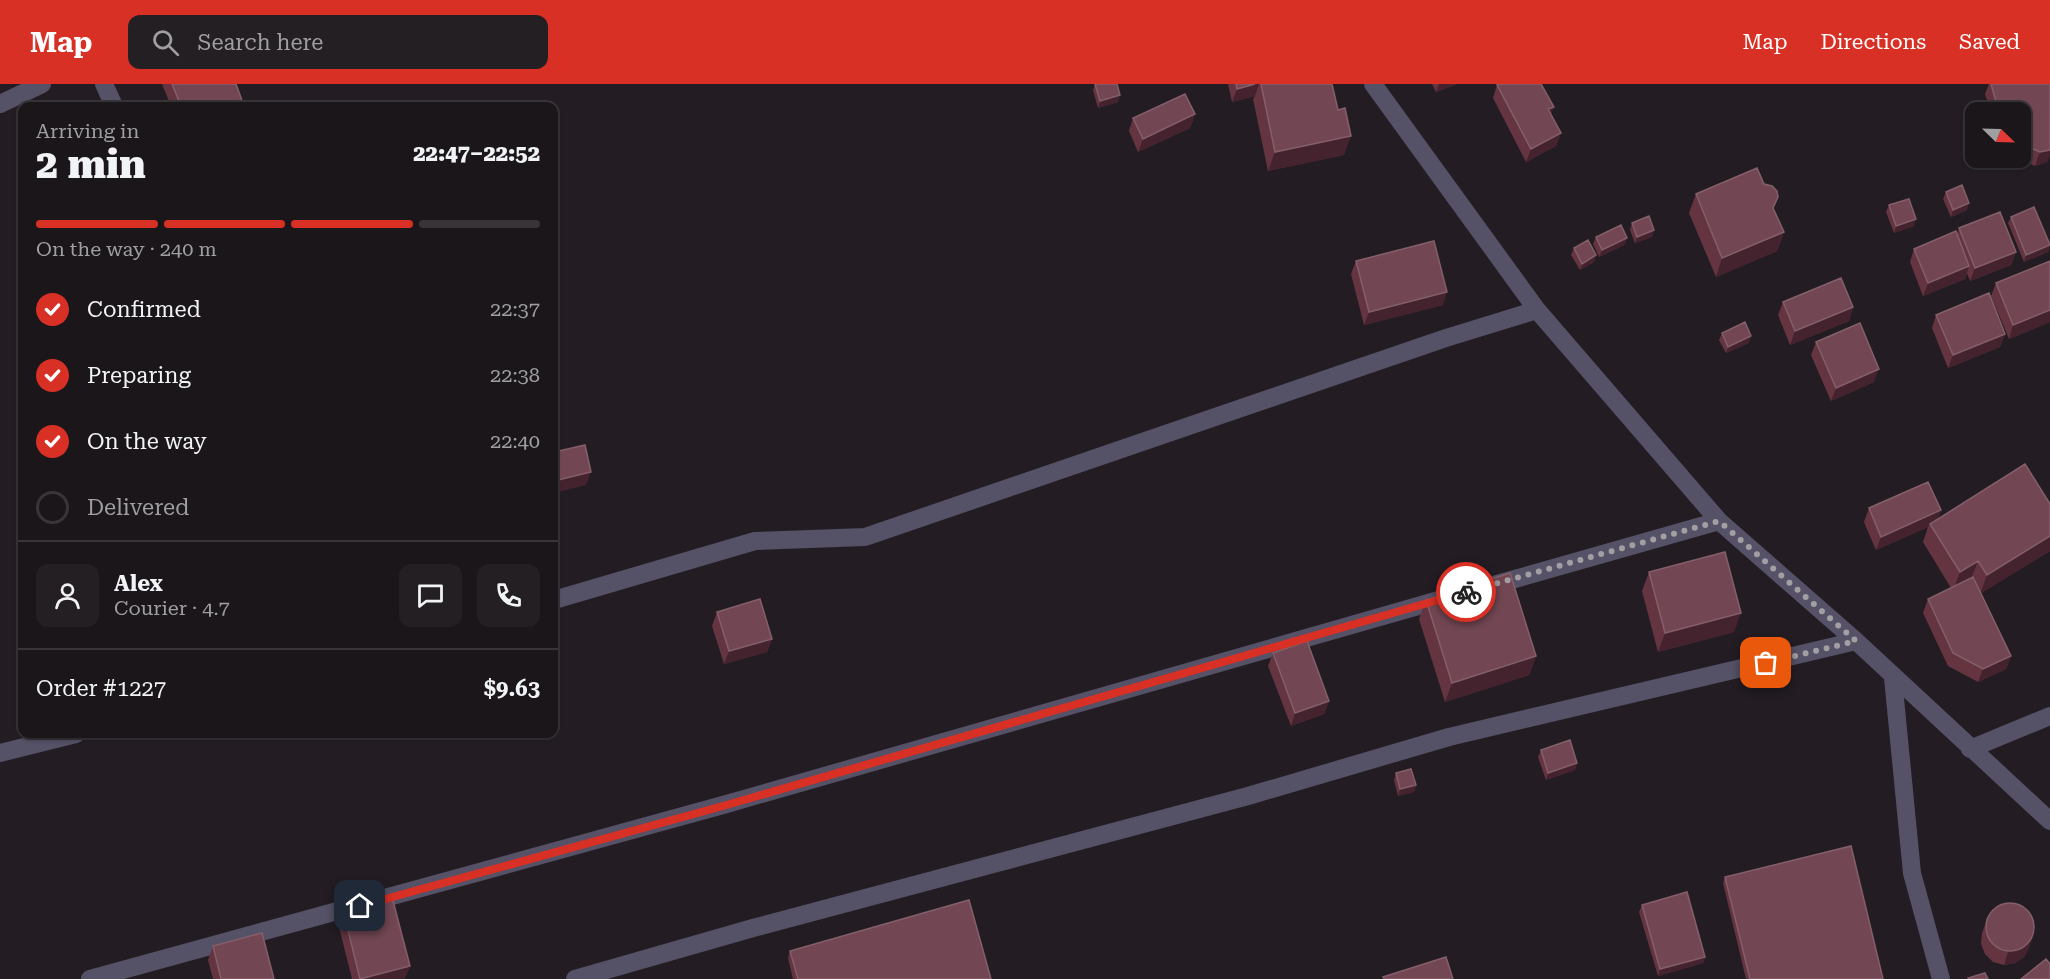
<!DOCTYPE html>
<html lang="en">
<head>
<meta charset="utf-8">
<style>
  :root { --surface:#1a161a; --page:#231f23; --text:#f1f3f6; --muted:#9f9fa2; --line:#383539; --accent:#d93025 }
  body { margin:0; font-family:"Roboto Serif",serif; background:var(--page); color:var(--text); height:100vh; display:flex; flex-direction:column; font-size:22px; white-space:nowrap }
  * { box-sizing:border-box; margin:0 }
  p { font-size:20px; color:var(--muted) }
  .icon { flex:none; width:33px; height:33px; fill:none; stroke:currentColor; stroke-width:2; stroke-linecap:round; stroke-linejoin:round }
  .map { position:relative; flex:1; overflow:hidden }
  .sheet { position:absolute; left:18px; top:18px; width:540px; height:636px; display:flex; flex-direction:column; background:var(--surface); border-radius:12px; box-shadow:0 2px 4px #0004,0 0 0 2px var(--line) }
  .sheet>* { flex:none }
  .needle { width:39px; rotate:113deg }
  .buttons { position:absolute; left:1965px; top:18px; display:grid; gap:12px }
  .buttons a { display:grid; place-items:center; width:66px; height:66px; border-radius:12px; background:var(--surface); box-shadow:0 2px 4px #0004,0 0 0 2px var(--line); font-size:30px }
  .pin { position:absolute; display:grid; place-items:center; width:51px; height:51px; color:#fff; margin:-26px; border-radius:12px; box-shadow:0 3px 9px #0006 }
  .courier { position:absolute; display:grid; place-items:center; width:60px; height:60px; margin:-30px; border:4px solid #d93025; border-radius:50%; background:#fff; color:#222; box-shadow:0 2px 8px #0007 }
  .overview em { font-style:normal; font-weight:800 }
  .overview div { display:flex; flex-direction:column-reverse }
  .overview { display:flex; align-items:center; justify-content:space-between; height:102px; padding:0 18px }
  h1 { font-size:39px; font-weight:800; line-height:45px }
  .bar { display:grid; grid-template-columns:repeat(4,1fr); gap:9px 6px; align-content:center; height:72px; padding:0 18px }
  .bar i { height:8px; border-radius:4px; background:var(--line) }
  .bar .active { background:var(--accent) }
  .bar p { grid-column:span 4 }
  .line { display:flex; align-items:center; gap:15px; padding:0 18px; border-top:2px solid var(--line) }
  .line div { flex:1 }
  .round { display:grid; place-items:center; flex:none; width:63px; height:63px; border-radius:12px; background:var(--page) }
  ol { padding:0 18px; list-style:none }
  li { display:flex; align-items:center; gap:18px; height:66px }
  li p { margin-inline-start:auto }
  li .icon { padding:6px; border-radius:50%; background:var(--accent); color:#fff; stroke-width:4 }
  li:last-child { color:var(--muted) }
  li i { width:33px; height:33px; border:3px solid var(--line); border-radius:50% }
  header { display:flex; align-items:center; gap:36px; box-sizing:border-box; height:84px; padding:0 30px; background:var(--accent); color:#fff }
  header strong { font-size:28px }
  nav { display:flex; gap:33px; margin-inline-start:auto; font-size:21px }
  .search { width:420px; height:54px; background:var(--page); display:flex; align-items:center; gap:15px; box-sizing:border-box; padding:0 21px; border-radius:12px; color:var(--muted); font-size:22px }
  .map>svg:first-child { display:block }
  .lines { fill:none; stroke-linecap:round; stroke-linejoin:round }
  .minor { stroke:#555166; stroke-width:18 }
  .wall { fill:#643441 }
  .shaded-wall { fill:#44232e }
  .building { fill:#724753; stroke:#845f6a; stroke-width:1.5 }
  .done { stroke:#a29ea2; stroke-width:6; stroke-dasharray:0 10.8 }
  .route { stroke:#d93025; stroke-width:8 }
</style>
</head>
<body>
<header>
<strong>Map</strong>
<div class="search"><svg class="icon" aria-label="search" viewBox="0 0 24 24"><circle cx="10" cy="10" r="6"/><path d="M15 15l6 6"/></svg>Search here</div>
<nav><a>Map</a><a>Directions</a><a>Saved</a></nav>
</header>
<div class="map">
<svg width="2050" height="895" viewBox="0 0 2050 895">
  <rect width="100%" height="100%" fill="#231d23"/>
  <g class="lines">
    <path class="minor" d="M104 0 114 22
      M1373 0 1537 226 1719 437 1856 557 2050 737
      M0 20 42 0
      M1490 502 1719 437
      M554 516 755 457 865 453 1446 254 1537 226
      M1893 594 1912 789 1941 895
      M1970 665 2050 632
      M0 669 76 650
      M90 895 723 721 1446 514
      M575 895 753 844 1248 712 1449 653 1856 557"/>
  </g>
  <path class="wall" d="M162 0H197L244 22H171Z
    M1095 0H1117L1118 18 1098 24 1093 6Z
    M1228 0H1332L1338 26 1344 71 1268 87 1253 15 1255 12 1232 18Z
    M1432 0H1457L1436 8Z
    M1989 0H2050V71L2047 78 2035 82 2018 74H2020V28H1991L1985 10Z
    M1497 1 1551 30 1561 49 1556 62 1526 78 1493 14Z
    M1195 30 1190 44 1138 68 1129 47 1133 34Z
    M1946 108 1967 126 1951 133 1943 115Z
    M1696 110 1774 125 1784 148 1777 167 1716 193 1689 129Z
    M1889 121 1914 142 1894 149 1886 128Z
    M2011 133 2050 160 2048 168 2024 178 2008 139Z
    M1632 139 1652 153 1635 159 1630 146Z
    M1959 144 2016 168 2011 181 1970 197 1967 189 1965 195 1923 212 1910 178 1914 165 1957 151Z
    M1596 153 1627 154 1624 161 1599 173 1593 160Z
    M1574 164 1596 171 1594 178 1580 186 1571 171Z
    M1356 177 1443 221 1364 241 1351 190Z
    M2050 177V238L2009 255 1991 212 1996 199Z
    M1783 218 1853 223 1849 237 1790 261 1778 231Z
    M1936 231 2005 250 2000 263 1948 284 1932 244Z
    M1722 249 1749 259 1726 269 1719 256Z
    M1816 258 1874 298 1831 317 1811 271Z
    M2050 420V467L1981 509 2011 572 2006 585 1978 598 1948 582 1923 529 1928 515 1951 504 1923 458 1928 443 1876 466 1864 438 1869 424 1941 426 1938 434Z
    M1649 488 1734 548 1658 568 1642 507Z
    M1426 516 1536 572 1529 591 1445 618 1419 535Z
    M717 528 772 555 767 568 724 580 712 542Z
    M1273 569 1329 617 1324 630 1291 642 1268 582Z
    M1541 666 1577 679 1575 686 1546 696 1538 673Z
    M1396 689 1416 701 1414 708 1398 712 1394 696Z
    M1725 793 1883 895H1746L1723 799Z
    M1642 821 1705 873 1703 879 1658 892 1639 828Z
    M343 826 405 895H352L338 839Z
    M1987 836 2029 864 2024 873 2015 879 2004 881 1993 878 1985 870 1981 860 1982 849Z
    M213 862 274 895H213L208 876Z
    M790 867 991 895H793L788 874Z"/>
  <path class="shaded-wall" d="M1255 0H1259L1255 12 1232 18 1237 5Z
    M1439 0H1457L1436 8Z
    M1120 11 1118 18 1098 24 1100 17Z
    M1554 23 1549 36 1548 25Z
    M1195 30 1190 44 1138 68 1143 55Z
    M1561 49 1556 62 1526 78 1531 65Z
    M1351 52 1344 71 1268 87 1275 68Z
    M2050 66V71L2047 78 2035 82 2040 68Z
    M1969 119 1967 126 1951 133 1953 126Z
    M1916 135 1914 142 1894 149 1896 142Z
    M1654 146 1652 153 1635 159 1637 153Z
    M1784 148 1777 167 1716 193 1722 174Z
    M1627 154 1624 161 1599 173 1602 166Z
    M2050 161 2048 168 2024 178 2026 171Z
    M2016 168 2011 181 1970 197 1975 184Z
    M1596 171 1594 178 1580 186 1582 180Z
    M1969 182 1965 195 1923 212 1928 199Z
    M1447 208 1443 221 1364 241 1369 228Z
    M1853 223 1849 237 1790 261 1795 247Z
    M2050 226V238L2009 255 2013 241Z
    M2005 250 2000 263 1948 284 1953 271Z
    M1751 252 1749 259 1726 269 1728 263Z
    M1879 285 1874 298 1831 317 1836 304Z
    M591 388 586 401 554 409V397Z
    M1941 426 1936 440H1930L1928 443 1876 466 1881 453Z
    M2050 452V467L1980 510 1987 491Z
    M1978 477 1971 495 1953 507 1960 488Z
    M1741 529 1734 548 1658 568 1665 549Z
    M772 555 767 568 724 580 729 567Z
    M1536 572 1529 591 1445 618 1452 599Z
    M2011 572 2006 585 1978 598 1983 585Z
    M1329 617 1324 630 1291 642 1295 629Z
    M1577 679 1575 686 1546 696 1548 689Z
    M1416 701 1414 708 1398 712 1400 705Z
    M2034 850 2029 864 2024 873 2015 879 2004 881 2008 868Z
    M1705 873 1703 879 1658 892 1660 885Z
    M410 882 405 895H360Z"/>
  <path class="building" d="M172 0H236L244 22H181Z
    M1095 0H1117L1120 11 1100 17Z
    M1236 0H1255L1237 5Z
    M1261 0H1332L1338 26 1345 24 1351 52 1275 68Z
    M1500 0H1541L1554 23 1548 25 1561 49 1531 65 1497 1Z
    M1991 0H2050V66L2040 68 2020 59V28H1999Z
    M1185 10 1195 30 1143 55 1133 34Z
    M1757 84 1764 100 1772 102 1777 107 1778 113 1773 124 1784 148 1722 174 1696 110Z
    M1962 101 1969 119 1953 126 1946 108Z
    M1909 115 1916 135 1896 142 1889 121Z
    M2034 123 2050 161 2026 171 2011 133Z
    M2000 128 2016 168 1975 184 1959 144Z
    M1649 132 1654 146 1637 153 1632 139Z
    M1621 141 1627 154 1602 166 1596 153Z
    M1956 147 1969 182 1928 199 1914 165Z
    M1588 156 1596 171 1582 180 1574 164Z
    M1434 157 1447 208 1369 228 1356 177Z
    M2050 177V226L2013 241 1996 199Z
    M1841 194 1853 223 1795 247 1783 218Z
    M1989 209 2005 250 1953 271 1936 231Z
    M1745 238 1751 252 1728 263 1722 249Z
    M1860 239 1879 285 1836 304 1816 258Z
    M585 361 591 388 554 397V368Z
    M2025 380 2050 420V452L1987 491 1978 477 1960 488 1930 440Z
    M1928 398 1941 426 1881 453 1869 424Z
    M1725 468 1741 529 1665 549 1649 488Z
    M1510 489 1536 572 1452 599 1426 516Z
    M1973 493 2011 572 1983 585 1953 569 1928 515Z
    M760 515 772 555 729 567 717 528Z
    M1307 557 1329 617 1295 629 1273 569Z
    M1570 656 1577 679 1548 689 1541 666Z
    M1411 685 1416 701 1400 705 1396 689Z
    M1851 762 1883 895H1750L1725 793Z
    M1687 808 1705 873 1660 885 1642 821Z
    M392 813 410 882 360 895 343 826Z
    M969 816 991 895H798L790 867Z
    M1986 843a24 24 0 1 1 48 0a24 24 0 1 1-48 0Z
    M262 849 274 895H221L213 862Z
    M1446 873 1453 895H1384L1383 893Z
    M2046 875 2050 880V895H2021Z
    M1985 889 1988 895H1969L1968 894Z"/>
  <g class="lines">
    <path class="done" d="M1466 508 1719 437 1856 557 1766 579"/>
    <path class="route" d="M360 822 723 722 1466 508"/>
  </g>
</svg>
<div class="buttons">
<a><svg class="needle" viewBox="-14 -14 28 28"><path d="M0-13l5 13h-10z" fill="#e53935"/><path d="M0 13l5-13h-10z" fill="#9f9fa2"/></svg></a>
</div>
<div class="pin" style="left:1766px;top:579px;background:#ea580c"><svg class="icon" aria-label="bag" viewBox="0 0 24 24"><path d="M5 8h14l-1 12H6zM9 8a3 3 0 0 1 6 0"/></svg></div>
<div class="pin" style="left:360px;top:822px;background:#1f2937"><svg class="icon" aria-label="home" viewBox="0 0 24 24"><path d="M3 11l9-7 9 7M6 9v11h12V9"/></svg></div>
<div class="courier" style="left:1466px;top:508px"><svg class="icon" aria-label="bike" viewBox="0 0 24 24"><circle cx="6" cy="16" r="4"/><circle cx="18" cy="16" r="4"/><path d="M6 16l4-8h5l3 8M10 8l3 8H6M13 5h3"/></svg></div>
<section class="sheet">
<div class="overview"><div><h1>2 min</h1><p>Arriving in</p></div><em>22:47–22:52</em></div>
<div class="bar"><i class="active"></i><i class="active"></i><i class="active"></i><i></i><p>On the way · 240 m</p></div>
<ol>
<li><svg class="icon" aria-label="check" viewBox="0 0 24 24"><path d="M5 12l5 5 9-10"/></svg>Confirmed<p>22:37</p></li>
<li><svg class="icon" aria-label="check" viewBox="0 0 24 24"><path d="M5 12l5 5 9-10"/></svg>Preparing<p>22:38</p></li>
<li><svg class="icon" aria-label="check" viewBox="0 0 24 24"><path d="M5 12l5 5 9-10"/></svg>On the way<p>22:40</p></li>
<li><i></i>Delivered</li>
</ol>
<div class="line" style="height:108px"><a class="round"><svg class="icon" aria-label="person" viewBox="0 0 24 24"><circle cx="12" cy="8" r="4"/><path d="M4 21q1-7 8-7t8 7"/></svg></a><div><b>Alex</b><p>Courier · 4.7</p></div><a class="round"><svg class="icon" aria-label="chat" viewBox="0 0 24 24"><path d="M4 5h16v11H9l-5 4z"/></svg></a><a class="round"><svg class="icon" aria-label="phone" viewBox="0 0 24 24"><path d="M5 4h4l2 5-3 2q2 4 5 5l2-3 5 2v4C11 20 4 13 5 4z"/></svg></a></div>
<div class="line" style="height:78px"><div>Order #1227</div><b>$9.63</b></div>
</section>
</div>
</body>
</html>
